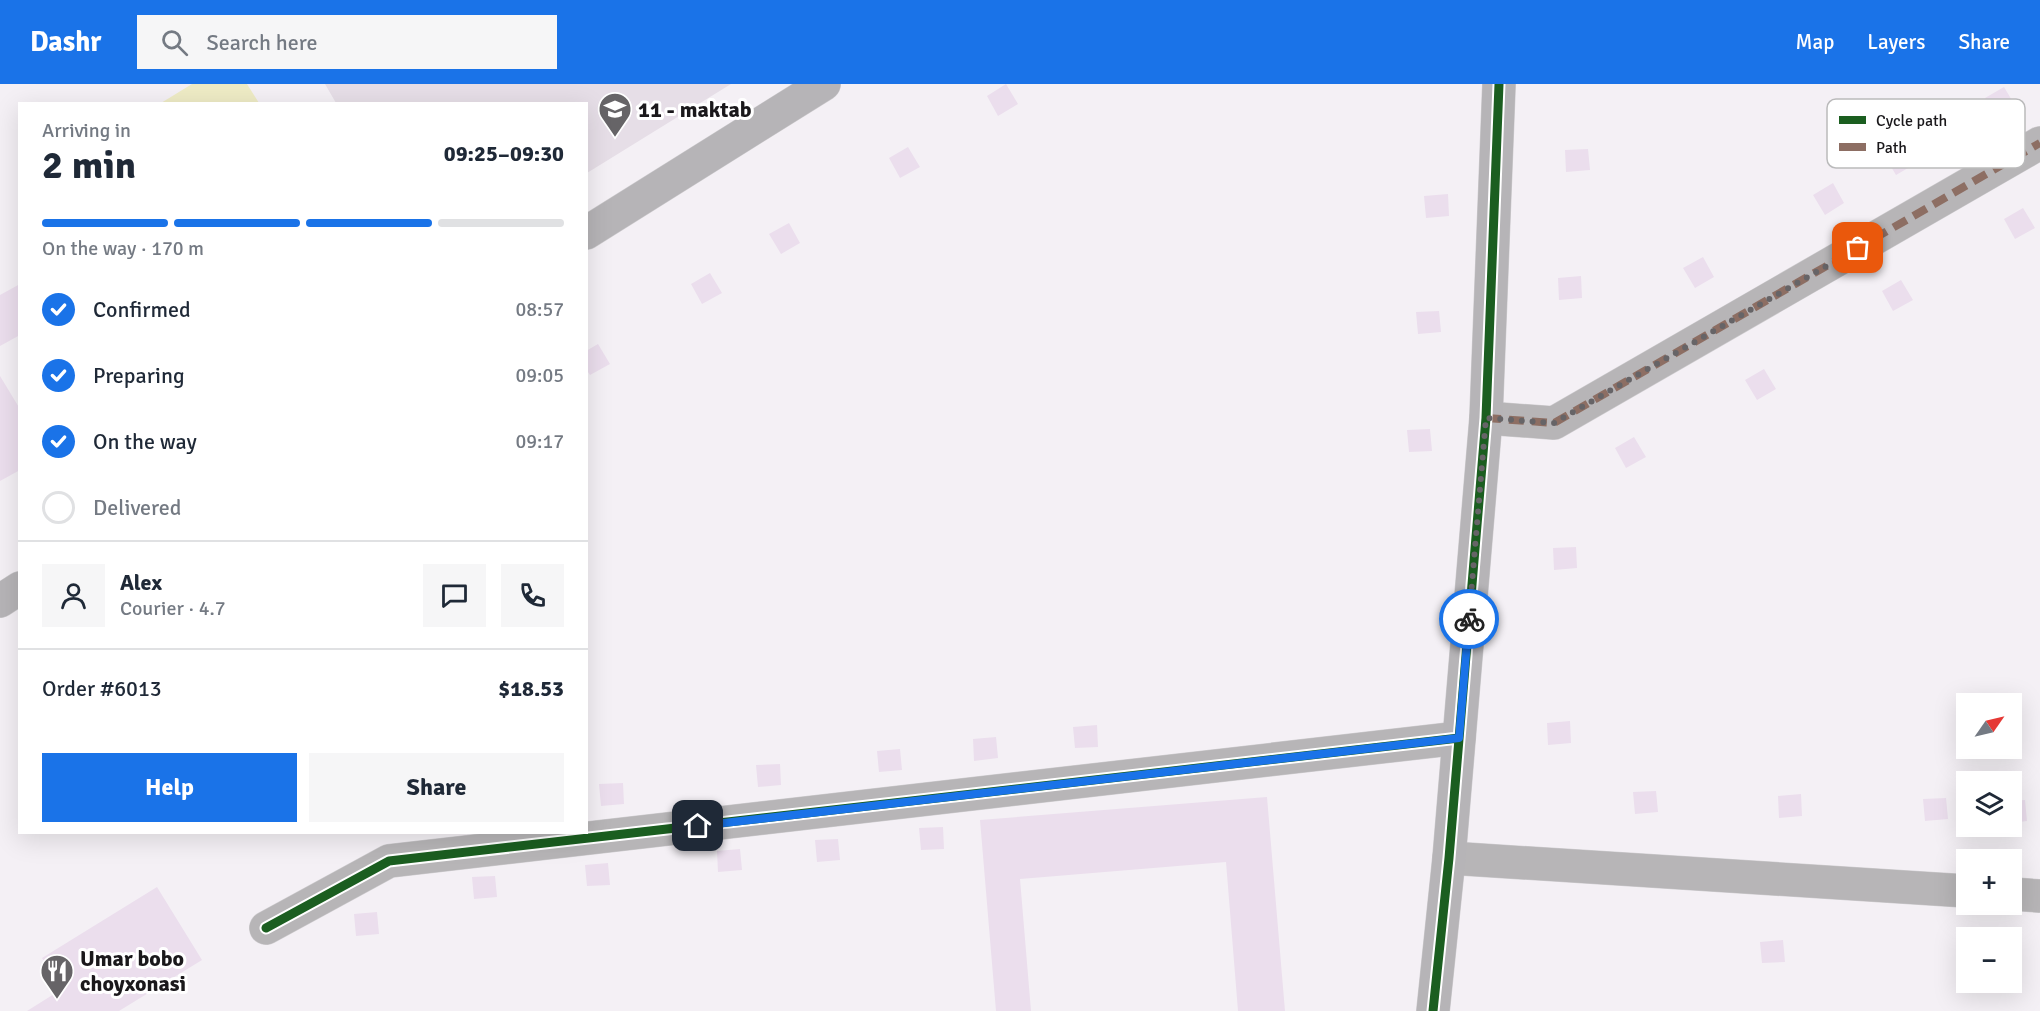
<!DOCTYPE html>
<html lang="en">
<head>
<meta charset="utf-8">
<style>
  :root { --surface:#fff; --page:#f6f6f7; --text:#1f2937; --muted:#747a83; --line:#e0e1e3; --accent:#1a73e8 }
  body { margin:0; font-family:Signika,sans-serif; background:var(--page); color:var(--text); height:100vh; display:flex; flex-direction:column; font-size:22px; white-space:nowrap }
  * { box-sizing:border-box; margin:0 }
  p { font-size:20px; color:var(--muted) }
  .icon { flex:none; width:33px; height:33px; fill:none; stroke:currentColor; stroke-width:2; stroke-linecap:round; stroke-linejoin:round }
  .map { position:relative; flex:1; overflow:hidden }
  .details { position:absolute; left:18px; top:18px; width:570px; height:732px; display:flex; flex-direction:column; background:var(--surface); border-radius:0px; box-shadow:0 6px 24px #0002 }
  .details>* { flex:none }
  .needle { width:39px; rotate:56deg }
  .fabs { position:absolute; left:1956px; top:609px; display:grid; gap:12px }
  .fabs a { display:grid; place-items:center; width:66px; height:66px; border-radius:0px; background:var(--surface); box-shadow:0 6px 24px #0002; font-size:30px }
  .pin { position:absolute; display:grid; place-items:center; width:51px; height:51px; color:#fff; margin:-26px; border-radius:12px; box-shadow:0 3px 9px #0006 }
  .courier { position:absolute; display:grid; place-items:center; width:60px; height:60px; margin:-30px; border:4px solid #1a73e8; border-radius:50%; background:#fff; color:#222; box-shadow:0 2px 8px #0007 }
  .summary em { font-style:normal; font-weight:700 }
  .summary div { display:flex; flex-direction:column-reverse }
  .summary { display:flex; align-items:center; justify-content:space-between; height:102px; padding:0 24px }
  h1 { font-size:39px; font-weight:700; line-height:45px }
  .bar { display:grid; grid-template-columns:repeat(4,1fr); gap:9px 6px; align-content:center; height:72px; padding:0 24px }
  .bar i { height:8px; border-radius:4px; background:var(--line) }
  .bar .current { background:var(--accent) }
  .bar p { grid-column:span 4 }
  .line { display:flex; align-items:center; gap:15px; padding:0 24px; border-top:2px solid var(--line) }
  .line div { flex:1 }
  .round { display:grid; place-items:center; flex:none; width:63px; height:63px; border-radius:0px; background:var(--page) }
  ol { padding:0 24px; list-style:none }
  li { display:flex; align-items:center; gap:18px; height:66px }
  li p { margin-inline-start:auto }
  li .icon { padding:6px; border-radius:50%; background:var(--accent); color:#fff; stroke-width:4 }
  li:last-child { color:var(--muted) }
  li i { width:33px; height:33px; border:3px solid var(--line); border-radius:50% }
  .button { display:flex; gap:12px; margin-top:auto; padding:12px 24px }
  .button a { flex:1; height:69px; border-radius:0px; background:var(--accent); color:#fff; font-size:24px; font-weight:700; line-height:69px; text-align:center }
  .button a+a { background:var(--page); color:var(--text) }
  header { display:flex; align-items:center; gap:36px; box-sizing:border-box; height:84px; padding:0 30px; background:var(--accent); color:#fff }
  header strong { font-size:28px }
  nav { display:flex; gap:33px; margin-inline-start:auto; font-size:21px }
  .search { width:420px; height:54px; background:var(--page); display:flex; align-items:center; gap:15px; box-sizing:border-box; padding:0 21px; border-radius:0px; color:var(--muted); font-size:22px }
  .map>svg:first-child { display:block }
  .built { fill:#e6dee7 }
  .green { fill:#eeebc5 }
  .building { fill:#ebdeed }
  .lines { fill:none; stroke-linecap:round; stroke-linejoin:round }
  .street-casing { stroke:#d0ced1; stroke-width:34 }
  .secondary-casing { stroke:#d0ced1; stroke-width:34 }
  .street { stroke:#b7b5b7; stroke-width:33 }
  .secondary { stroke:#b6b4b7; stroke-width:33 }
  .quiet { stroke:#8d6e63; stroke-width:8; stroke-dasharray:15 8; stroke-linecap:butt }
  .cycleway-casing { stroke:#fff; stroke-width:13 }
  .cycleway { stroke:#1b5e20; stroke-width:9 }
  .done { stroke:#666467; stroke-width:6; stroke-dasharray:0 10.8 }
  .route { stroke:#1a73e8; stroke-width:8 }
  .labels { text-anchor:middle; dominant-baseline:central; stroke-width:6; stroke-linejoin:round; paint-order:stroke }
  .poi-label { font-size:22px; font-weight:bold; fill:#1a181b; stroke:#fff; text-anchor:start }
  .key { fill:#fff; stroke:#bababb; stroke-width:1.5 }
  .key-label { font-size:16px; fill:#1a181b }
</style>
</head>
<body>
<header>
<strong>Dashr</strong>
<div class="search"><svg class="icon" aria-label="search" viewBox="0 0 24 24"><circle cx="10" cy="10" r="6"/><path d="M15 15l6 6"/></svg>Search here</div>
<nav><a>Map</a><a>Layers</a><a>Share</a></nav>
</header>
<div class="map">
<svg width="2040" height="927" viewBox="0 0 2040 927">
  <rect width="100%" height="100%" fill="#f4f0f5"/>
  <path class="built" d="M325 0H731L587 89 586 20 336 19Z"/>
  <path class="green" d="M192 0H247L259 19H161Z"/>
  <path class="building" d="M1006 0 1018 20 998 32 987 12Z
    M2004 3 2016 23 1997 34 1985 14Z
    M1903 60 1915 80 1896 91 1884 71Z
    M908 63 920 83 900 94 889 74Z
    M1588 65 1590 86 1566 88 1565 66Z
    M1833 99 1844 119 1825 131 1813 111Z
    M1448 110 1449 132 1426 134 1424 112Z
    M2023 124 2035 144 2015 155 2004 135Z
    M789 139 800 159 781 170 769 150Z
    M1703 173 1714 193 1695 204 1683 184Z
    M710 189 722 209 702 220 691 200Z
    M1581 192 1582 214 1559 216 1558 194Z
    M1901 196 1913 216 1893 227 1882 207Z
    M20 200V251L0 262V211Z
    M1439 227 1441 248 1418 250 1416 228Z
    M598 260 610 280 590 291 586 285V267Z
    M1764 285 1776 305 1757 316 1745 296Z
    M0 292 20 325V386L0 397Z
    M1430 345 1432 367 1409 368 1407 346Z
    M1634 353 1646 373 1626 384 1615 364Z
    M1576 463 1577 484 1554 486 1553 464Z
    M1570 637 1571 659 1548 661 1547 639Z
    M1097 641 1098 663 1075 664 1073 643Z
    M996 653 998 674 974 677 973 655Z
    M900 665 902 686 879 688 877 667Z
    M780 680 781 701 758 703 756 681Z
    M623 699 624 720 601 722 599 700Z
    M1656 707 1658 728 1635 730 1633 708Z
    M1801 710 1802 732 1779 734 1778 712Z
    M1267 713 1285 927H1238L1226 778 1020 795 1031 927H996L980 736Z
    M1946 714 1948 735 1925 737 1923 715Z
    M2025 716 2027 737 2012 739V717Z
    M943 743 944 765 921 766 919 744Z
    M838 755 840 776 817 778 815 756Z
    M740 765 742 786 718 788 717 767Z
    M608 779 610 801 587 802 585 781Z
    M495 792 497 813 474 815 472 793Z
    M157 803 202 876 119 927H27L62 905 42 874Z
    M377 828 379 850 356 852 354 830Z
    M1783 856 1785 878 1762 879 1760 858Z"/>
  <g class="lines">
    <g class="street-casing">
      <path id="street" d="M1486 334 1554 339 2040 59
        M1449 774 1966 807
        M2012 810 2040 812
        M266 844 389 777 1459 654"/>
    </g>
    <g class="secondary-casing">
      <path id="secondary" d="M586 149 824 0
        M0 517 20 504
        M1433 927 1449 774 1486 334 1499 0"/>
    </g>
    <use href="#street" class="street"/>
    <use href="#secondary" class="secondary"/>
    <path class="quiet" d="M1486 334 1554 339 2040 59"/>
    <g class="cycleway-casing">
      <path id="cycleway" d="M266 844 389 777 1459 654
        M1433 927 1449 774 1486 334 1499 0"/>
    </g>
    <use href="#cycleway" class="cycleway"/>
  </g>
  <g class="lines">
    <path class="done" d="M1469 535 1486 334 1554 339 1858 164"/>
    <path class="route" d="M698 742 1459 654 1469 535"/>
  </g>
  <defs>
    <g id="school-pin" transform="scale(1.725)"><path d="M0 17L-7.5 6A9.5 9.5 0 1 1 7.5 6Z" fill="#666467" stroke="#fff"/><path d="M0-5L7-2L0 1L-7-2ZM-4 1L0 2.5L4 1V4Q0 6-4 4Z" fill="#fff"/></g>
    <g id="restaurant-pin" transform="scale(1.725)"><path d="M0 17L-7.5 6A9.5 9.5 0 1 1 7.5 6Z" fill="#666467" stroke="#fff"/><path d="M-5-6h1v4h1v-4h1v4h1v-4h1v5L-1.5 .5V6h-2V.5L-5-1ZM5-6V6H3V1.5H1.5Q1.5-4 5-6Z" fill="#fff"/></g>
  </defs>
  <g fill-rule="evenodd">
    <use href="#school-pin" x="615" y="25"/>
    <use href="#restaurant-pin" x="57" y="887"/>
  </g>
  <g class="labels">
    <g class="poi-label">
      <text x="638" y="25">11 - maktab</text>
      <text x="80" y="874">Umar bobo<tspan x="80" dy="25">choyxonasi</tspan></text>
    </g>
  </g>
  <rect x="1827" y="15" width="198" height="69" rx="9" class="key"/>
  <rect x="1839" y="32" width="27" height="8" fill="#1b5e20"/>
  <rect x="1839" y="59" width="27" height="8" fill="#8d6e63"/>
  <g class="key-label">
    <text x="1876" y="42">Cycle path</text>
    <text x="1876" y="69">Path</text>
  </g>
</svg>
<div class="fabs">
<a><svg class="needle" viewBox="-14 -14 28 28"><path d="M0-13l5 13h-10z" fill="#e53935"/><path d="M0 13l5-13h-10z" fill="#747a83"/></svg></a>
<a><svg class="icon" aria-label="layers" viewBox="0 0 24 24"><path d="M12 4l9 5-9 5-9-5zM3 14l9 5 9-5"/></svg></a>
<a>+</a>
<a>−</a>
</div>
<div class="pin" style="left:1858px;top:164px;background:#ea580c"><svg class="icon" aria-label="bag" viewBox="0 0 24 24"><path d="M5 8h14l-1 12H6zM9 8a3 3 0 0 1 6 0"/></svg></div>
<div class="pin" style="left:698px;top:742px;background:#1f2937"><svg class="icon" aria-label="home" viewBox="0 0 24 24"><path d="M3 11l9-7 9 7M6 9v11h12V9"/></svg></div>
<div class="courier" style="left:1469px;top:535px"><svg class="icon" aria-label="bike" viewBox="0 0 24 24"><circle cx="6" cy="16" r="4"/><circle cx="18" cy="16" r="4"/><path d="M6 16l4-8h5l3 8M10 8l3 8H6M13 5h3"/></svg></div>
<section class="details">
<div class="summary"><div><h1>2 min</h1><p>Arriving in</p></div><em>09:25–09:30</em></div>
<div class="bar"><i class="current"></i><i class="current"></i><i class="current"></i><i></i><p>On the way · 170 m</p></div>
<ol>
<li><svg class="icon" aria-label="check" viewBox="0 0 24 24"><path d="M5 12l5 5 9-10"/></svg>Confirmed<p>08:57</p></li>
<li><svg class="icon" aria-label="check" viewBox="0 0 24 24"><path d="M5 12l5 5 9-10"/></svg>Preparing<p>09:05</p></li>
<li><svg class="icon" aria-label="check" viewBox="0 0 24 24"><path d="M5 12l5 5 9-10"/></svg>On the way<p>09:17</p></li>
<li><i></i>Delivered</li>
</ol>
<div class="line" style="height:108px"><a class="round"><svg class="icon" aria-label="person" viewBox="0 0 24 24"><circle cx="12" cy="8" r="4"/><path d="M4 21q1-7 8-7t8 7"/></svg></a><div><b>Alex</b><p>Courier · 4.7</p></div><a class="round"><svg class="icon" aria-label="chat" viewBox="0 0 24 24"><path d="M4 5h16v11H9l-5 4z"/></svg></a><a class="round"><svg class="icon" aria-label="phone" viewBox="0 0 24 24"><path d="M5 4h4l2 5-3 2q2 4 5 5l2-3 5 2v4C11 20 4 13 5 4z"/></svg></a></div>
<div class="line" style="height:78px"><div>Order #6013</div><b>$18.53</b></div>
<div class="button"><a>Help</a><a>Share</a></div>
</section>
</div>
</body>
</html>
